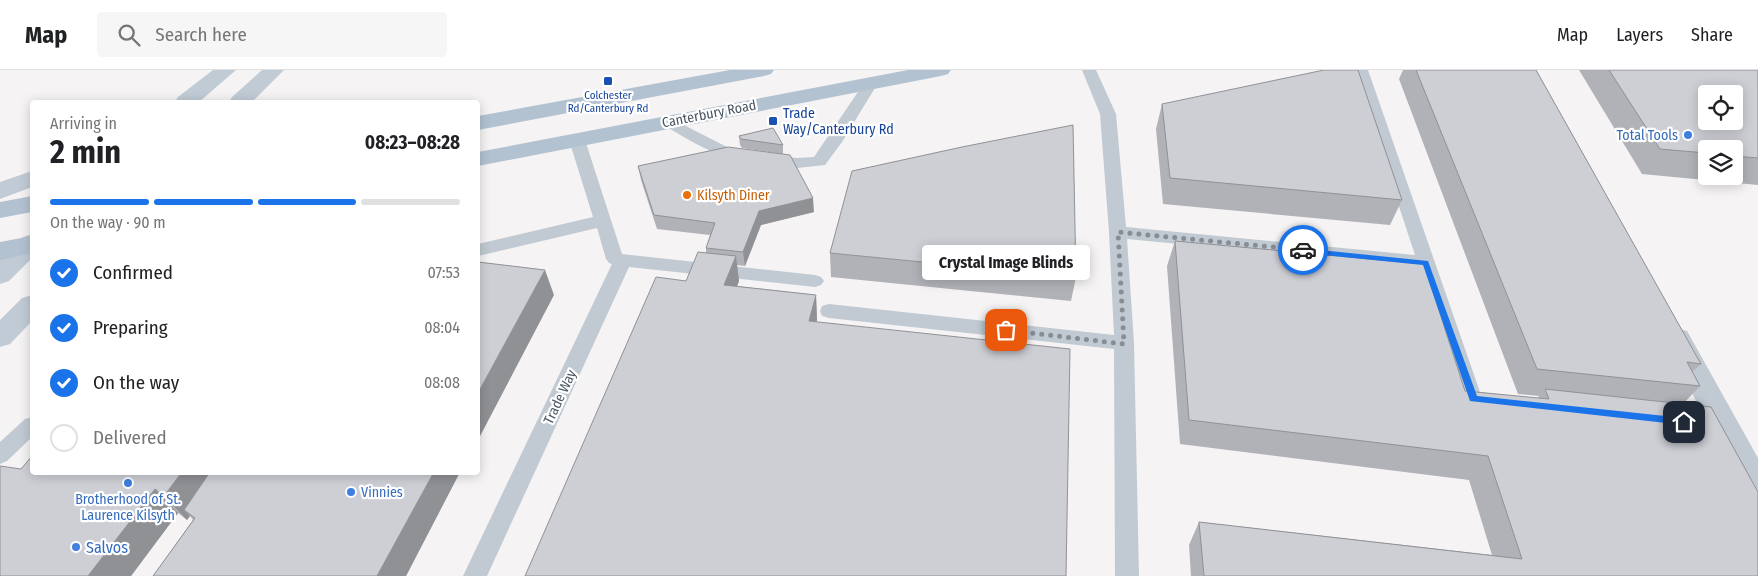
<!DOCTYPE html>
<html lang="en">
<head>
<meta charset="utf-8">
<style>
  :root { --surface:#fff; --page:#f6f6f6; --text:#202124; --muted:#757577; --line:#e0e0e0; --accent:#1a73e8 }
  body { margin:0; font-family:"Fira Sans Condensed",sans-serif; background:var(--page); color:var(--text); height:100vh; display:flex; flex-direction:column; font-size:19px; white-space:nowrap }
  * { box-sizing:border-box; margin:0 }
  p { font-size:16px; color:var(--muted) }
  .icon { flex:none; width:28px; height:28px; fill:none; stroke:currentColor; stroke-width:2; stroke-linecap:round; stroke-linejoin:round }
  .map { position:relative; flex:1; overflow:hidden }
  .sheet { position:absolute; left:30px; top:30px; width:450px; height:375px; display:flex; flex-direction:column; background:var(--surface); border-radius:5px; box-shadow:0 2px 12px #0003 }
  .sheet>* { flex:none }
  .controls { position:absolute; left:1698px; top:15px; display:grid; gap:10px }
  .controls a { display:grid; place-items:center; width:45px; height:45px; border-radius:5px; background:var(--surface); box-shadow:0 2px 12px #0003; font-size:25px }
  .pin { position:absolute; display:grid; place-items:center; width:42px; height:42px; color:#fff; margin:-21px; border-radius:10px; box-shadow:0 2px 8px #0006 }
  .courier { position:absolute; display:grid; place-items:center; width:50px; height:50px; margin:-25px; border:4px solid #1a73e8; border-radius:50%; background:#fff; color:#222; box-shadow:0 1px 6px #0007 }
  .bubble { position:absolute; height:35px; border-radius:5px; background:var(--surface); box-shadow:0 2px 12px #0003; font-size:16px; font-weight:700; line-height:35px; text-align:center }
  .head em { font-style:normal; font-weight:700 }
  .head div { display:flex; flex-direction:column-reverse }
  .head { display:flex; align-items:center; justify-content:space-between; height:85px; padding:0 20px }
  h1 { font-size:32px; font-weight:700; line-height:38px }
  .bar { display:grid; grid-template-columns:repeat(4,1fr); gap:8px 5px; align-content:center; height:60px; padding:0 20px }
  .bar i { height:6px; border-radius:4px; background:var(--line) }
  .bar .current { background:var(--accent) }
  .bar p { grid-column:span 4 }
  ol { padding:0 20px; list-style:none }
  li { display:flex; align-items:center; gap:15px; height:55px }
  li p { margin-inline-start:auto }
  li .icon { padding:5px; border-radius:50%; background:var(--accent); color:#fff; stroke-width:4 }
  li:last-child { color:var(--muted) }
  li i { width:28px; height:28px; border:2px solid var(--line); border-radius:50% }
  header { display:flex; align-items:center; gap:30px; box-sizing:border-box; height:70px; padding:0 25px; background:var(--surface); border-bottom:1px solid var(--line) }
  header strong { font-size:24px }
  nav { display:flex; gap:28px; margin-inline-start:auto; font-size:18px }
  .search { width:350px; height:45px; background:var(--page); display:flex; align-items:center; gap:12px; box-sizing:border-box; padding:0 18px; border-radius:5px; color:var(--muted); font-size:19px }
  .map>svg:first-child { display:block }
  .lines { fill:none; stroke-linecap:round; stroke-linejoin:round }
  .service { fill:#c1cad2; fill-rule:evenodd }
  .minor { fill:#c1cad2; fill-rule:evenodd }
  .secondary { fill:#c1cbd6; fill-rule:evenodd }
  .primary { fill:#b3c2d1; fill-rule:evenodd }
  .wall { fill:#b0b2b7; fill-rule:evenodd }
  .shaded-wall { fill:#909195 }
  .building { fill:#cdcfd5; stroke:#909195; fill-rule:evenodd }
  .route { fill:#1a73e8 }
  .done { stroke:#868d94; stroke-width:5; stroke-dasharray:0 9 }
  .transit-dot { fill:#1a4fb4; stroke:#fff; stroke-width:2 }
  .shop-dot { fill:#3f7fe0; stroke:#fff; stroke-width:2 }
  .food-dot { fill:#e8710a; stroke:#fff; stroke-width:2 }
  .labels { text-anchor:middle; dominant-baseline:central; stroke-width:4.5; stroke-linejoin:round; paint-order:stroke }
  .far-transit-label { font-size:11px; fill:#164399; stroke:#fff }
  .transit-label { font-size:14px; fill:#164399; stroke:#fff; text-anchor:start }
  .street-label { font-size:14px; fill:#4a5661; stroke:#fff }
  .shop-label { font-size:14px; fill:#366cbe; stroke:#fff; text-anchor:end }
  .food-label { font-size:14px; fill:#c56008; stroke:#fff; text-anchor:start }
  .near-shop-label { font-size:16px; fill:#366cbe; stroke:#fff; text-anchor:start }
</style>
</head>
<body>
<header>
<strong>Map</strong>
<div class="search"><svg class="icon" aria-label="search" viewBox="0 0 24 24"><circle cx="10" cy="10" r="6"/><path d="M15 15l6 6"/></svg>Search here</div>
<nav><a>Map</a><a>Layers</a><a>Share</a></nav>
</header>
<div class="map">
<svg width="1758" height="506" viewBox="0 0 1758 506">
  <rect width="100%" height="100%" fill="#f5f3f3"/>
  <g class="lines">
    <path class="service" d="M1082 0H1096L1116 44 1126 157 1415 185 1354 0H1368L1480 322 1497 324 1500 330 1497 336 1490 338 1466 335 1419 197 1127 169 1134 273 1139 506H1115L1114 279 829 248 822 246 820 241 822 236 829 234 1114 265 1109 162 1100 44Z
      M871 9 876 10 878 13 842 72 825 95 797 98 764 92 762 89 764 86 770 84 797 88 814 87 866 10Z
      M668 47 729 78 749 81 751 84 749 87C722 94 686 67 663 55L660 52 663 49Z
      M577 65 582 67 585 70 622 184 815 205 821 207 824 211 821 215 815 217 629 197 487 506H463L612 194 609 193 606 189 597 158 478 186V174L593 147 569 70 572 67Z
      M32 347V367L7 391 0 394V372L25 349Z"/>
    <path class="minor" d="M1677 258 1687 261 1758 388V431L1747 428 1663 268 1667 261Z"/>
    <path class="secondary" d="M213 0H236L199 32H175L178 27Z
      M262 0H284L252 32H229L232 27Z
      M32 101V117L0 129V112Z
      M32 164V188L9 211 0 214V189L23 167Z
      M32 225V251L10 274 0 277V250L22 228Z"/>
    <path class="primary" d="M730 0H774L771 4 764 6 478 60V46Z
      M908 0H951L948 4 941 6 478 96V82Z
      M32 126V142L0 148V132Z
      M32 166V183L0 190V172Z"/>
  </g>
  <path class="wall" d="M1403 0H1536L1701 294 1692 302 1700 316 1683 334 1758 506H1191L1189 475 1199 452 1492 485 1469 410 1180 374 1167 196 1175 171 1465 321 1538 328 1539 326 1518 324 1399 9Z
    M1579 0H1758V115L1642 104ZM1706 79H1734V106H1706Z
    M1162 34 1402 130 1390 155 1163 134 1156 59Z
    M739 66 783 75V84L742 78 740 75Z
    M638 96 814 142 761 155 745 196 737 195 739 211 737 216 816 225 817 252 1066 506 686 211 706 182V178L710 165 657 159 641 110Z
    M830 183 1076 207 1071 231 831 207Z
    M32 402H460L406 506H153L193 450 190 446 187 450 178 443 131 506H0Z"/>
  <path class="shaded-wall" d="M813 128 814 142 761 155 745 196 743 182 759 141Z
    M736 186 739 211 728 240 724 215Z
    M545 200 554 225 478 370V323Z
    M816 225 817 250 810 276 809 251Z
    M182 402H221L184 440 190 446 187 450 164 426Z
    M434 402H460L406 506H377Z
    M155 419 178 443 131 506H88Z"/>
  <path class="building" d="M1324 0H1358L1402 130 1170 108 1162 34Z
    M1416 0H1536L1701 294 1687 292 1700 316 1537 299Z
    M1609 0H1758V88L1734 86V79H1706V83L1660 79ZM1706 24H1734V51H1706Z
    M1073 55 1076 207 830 183 852 101 962 77Z
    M773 58 783 75 741 69 739 66Z
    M728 77 790 85 813 128 759 141 743 182 706 178 715 153 654 145 638 96Z
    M1175 171 1424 194 1465 321 1549 329 1545 319 1711 337 1758 422V506H1204L1199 452 1522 489 1488 386 1189 350Z
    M698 182 736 186 724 215 816 225 809 251 1070 279 1066 506H525L656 207 686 211Z
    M478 192 545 200 478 323Z
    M32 386V402H182L164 426 155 419 88 506H0V396L21 399Z
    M210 402H434L377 506H153L195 448 184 440Z"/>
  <path class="route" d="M1300 178 1428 191 1477 326 1684 348 1689 352 1684 355 1470 331 1423 195 1303 183 1300 182Z"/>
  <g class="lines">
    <path class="done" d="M1006 260 1124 274 1118 162 1303 180"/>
  </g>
  <g class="transit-dot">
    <rect x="603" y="6" width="10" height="10" rx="2.5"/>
    <rect x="768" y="46" width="10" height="10" rx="2.5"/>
  </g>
  <g class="shop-dot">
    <circle cx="1688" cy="65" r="5"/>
    <circle cx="128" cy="413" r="5"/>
    <circle cx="351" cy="422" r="5"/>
    <circle cx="76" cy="477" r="5"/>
  </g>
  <circle class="food-dot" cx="687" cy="125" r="5"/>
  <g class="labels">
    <g class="far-transit-label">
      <text x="608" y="25">Colchester<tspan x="608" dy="13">Rd/Canterbury Rd</tspan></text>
    </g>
    <g class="transit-label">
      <text x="783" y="43">Trade<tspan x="783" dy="16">Way/Canterbury Rd</tspan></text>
    </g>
    <g class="street-label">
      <text transform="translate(709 44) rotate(-11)">Canterbury Road</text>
      <text transform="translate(560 327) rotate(-65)">Trade Way</text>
    </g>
    <g class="shop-label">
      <text x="1678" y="65">Total Tools</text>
      <text x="361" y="422" text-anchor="start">Vinnies</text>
      <text x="128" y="429" text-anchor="middle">Brotherhood of St.<tspan x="128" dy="16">Laurence Kilsyth</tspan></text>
    </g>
    <g class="food-label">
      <text x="697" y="125">Kilsyth Diner</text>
    </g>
    <g class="near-shop-label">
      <text x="86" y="477">Salvos</text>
    </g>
  </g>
</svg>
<div class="controls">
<a><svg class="icon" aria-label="locate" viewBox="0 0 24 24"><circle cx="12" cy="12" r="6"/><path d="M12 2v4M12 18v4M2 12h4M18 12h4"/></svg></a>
<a><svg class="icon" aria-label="layers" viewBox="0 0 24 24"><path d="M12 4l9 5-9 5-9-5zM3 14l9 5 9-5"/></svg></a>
</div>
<div class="pin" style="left:1006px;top:260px;background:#ea580c"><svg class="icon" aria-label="bag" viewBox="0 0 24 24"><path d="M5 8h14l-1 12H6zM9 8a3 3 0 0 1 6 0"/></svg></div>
<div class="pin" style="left:1684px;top:352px;background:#1f2937"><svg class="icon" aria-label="home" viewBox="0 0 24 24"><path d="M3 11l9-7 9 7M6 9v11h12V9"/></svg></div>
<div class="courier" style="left:1303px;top:180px"><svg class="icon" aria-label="car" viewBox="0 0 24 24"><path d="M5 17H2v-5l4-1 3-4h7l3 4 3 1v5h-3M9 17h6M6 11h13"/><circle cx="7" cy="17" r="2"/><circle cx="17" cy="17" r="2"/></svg></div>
<div class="bubble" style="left:922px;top:175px;width:168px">Crystal Image Blinds</div>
<section class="sheet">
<div class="head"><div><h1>2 min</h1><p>Arriving in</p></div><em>08:23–08:28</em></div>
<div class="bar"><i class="current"></i><i class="current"></i><i class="current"></i><i></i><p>On the way · 90 m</p></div>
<ol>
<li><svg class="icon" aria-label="check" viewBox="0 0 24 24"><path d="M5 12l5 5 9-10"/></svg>Confirmed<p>07:53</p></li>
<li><svg class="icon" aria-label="check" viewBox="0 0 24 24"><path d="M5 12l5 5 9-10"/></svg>Preparing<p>08:04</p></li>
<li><svg class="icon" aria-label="check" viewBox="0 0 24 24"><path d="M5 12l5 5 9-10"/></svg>On the way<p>08:08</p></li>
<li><i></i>Delivered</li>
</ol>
</section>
</div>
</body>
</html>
